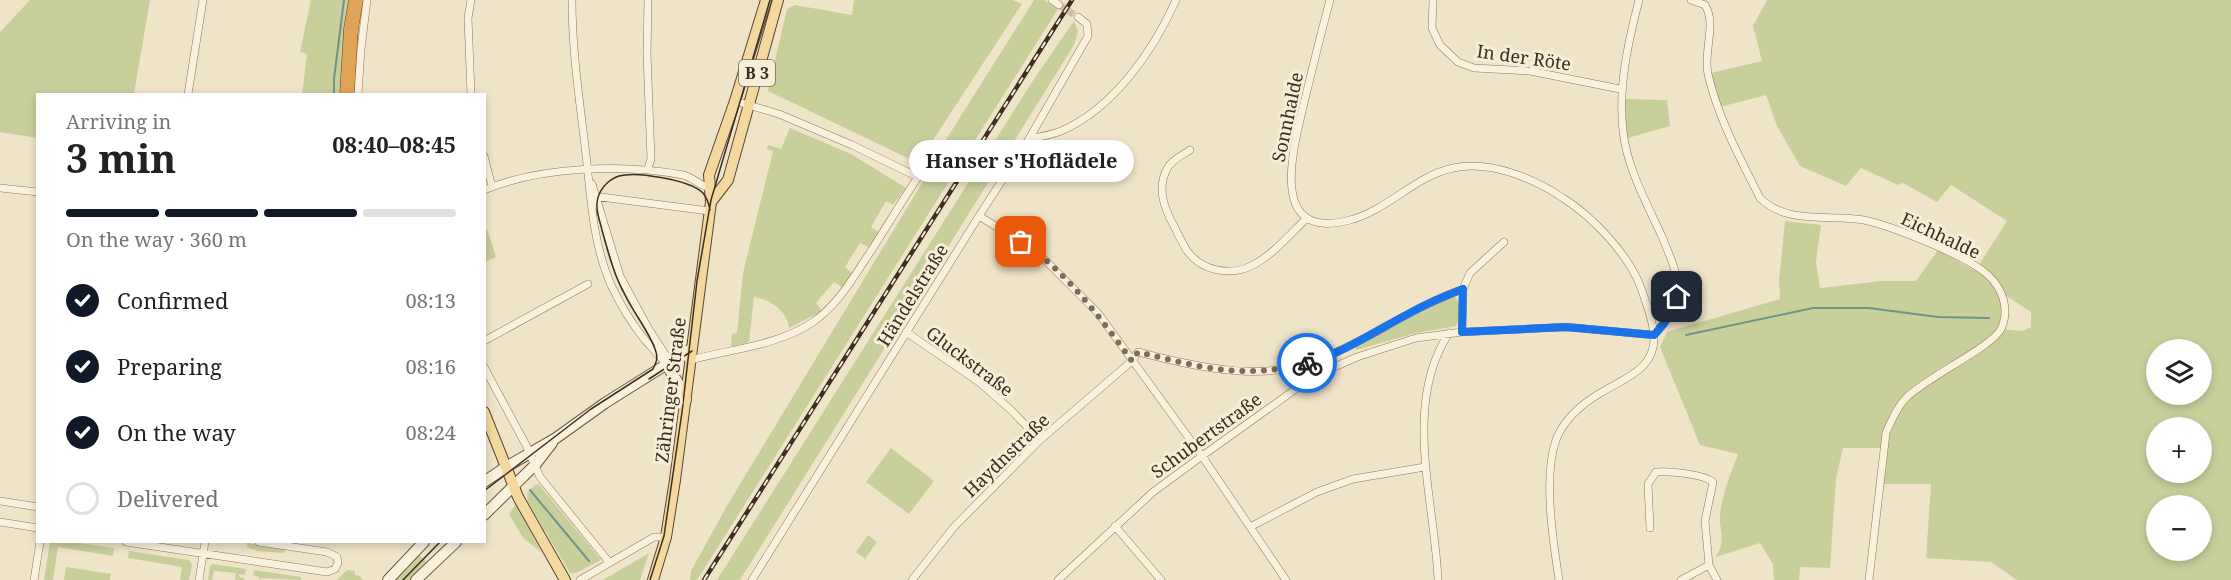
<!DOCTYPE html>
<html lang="en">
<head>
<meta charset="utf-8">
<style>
  :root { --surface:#fff; --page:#f6f6f6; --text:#222; --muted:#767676; --line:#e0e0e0; --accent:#111827 }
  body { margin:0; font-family:"Noto Serif",serif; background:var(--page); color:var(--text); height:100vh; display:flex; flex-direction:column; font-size:22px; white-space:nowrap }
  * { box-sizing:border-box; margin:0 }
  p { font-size:20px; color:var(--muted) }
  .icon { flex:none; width:33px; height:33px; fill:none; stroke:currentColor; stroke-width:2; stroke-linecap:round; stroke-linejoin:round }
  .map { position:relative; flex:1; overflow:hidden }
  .sheet { position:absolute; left:36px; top:93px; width:450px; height:450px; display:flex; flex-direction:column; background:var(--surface); border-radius:0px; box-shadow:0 3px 9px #0003 }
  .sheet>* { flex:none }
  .buttons { position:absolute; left:2146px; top:339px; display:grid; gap:12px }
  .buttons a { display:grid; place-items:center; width:66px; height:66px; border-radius:50%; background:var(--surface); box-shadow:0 3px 9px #0003; font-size:30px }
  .pin { position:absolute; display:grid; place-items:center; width:51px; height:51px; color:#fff; margin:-26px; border-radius:12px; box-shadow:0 3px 9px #0006 }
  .courier { position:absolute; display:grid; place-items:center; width:60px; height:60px; margin:-30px; border:4px solid #1a73e8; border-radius:50%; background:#fff; color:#222; box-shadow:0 2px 8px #0007 }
  .bubble { position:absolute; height:42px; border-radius:21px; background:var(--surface); box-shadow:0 3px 9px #0003; font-size:20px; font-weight:700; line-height:42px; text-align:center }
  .headline em { font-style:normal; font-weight:700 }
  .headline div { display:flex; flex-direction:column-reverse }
  .headline { display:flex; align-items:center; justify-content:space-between; height:102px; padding:0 30px }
  h1 { font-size:39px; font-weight:700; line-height:45px }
  .bar { display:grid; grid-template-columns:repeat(4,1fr); gap:9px 6px; align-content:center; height:72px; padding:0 30px }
  .bar i { height:8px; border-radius:4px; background:var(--line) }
  .bar .current { background:var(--accent) }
  .bar p { grid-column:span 4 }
  ol { padding:0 30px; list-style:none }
  li { display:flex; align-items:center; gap:18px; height:66px }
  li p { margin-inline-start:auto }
  li .icon { padding:6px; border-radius:50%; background:var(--accent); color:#fff; stroke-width:4 }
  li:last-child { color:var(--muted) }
  li i { width:33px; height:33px; border:3px solid var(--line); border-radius:50% }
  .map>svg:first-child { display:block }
  .green { fill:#c9cf9b; fill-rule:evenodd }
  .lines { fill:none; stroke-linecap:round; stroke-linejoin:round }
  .stream { stroke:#6f938a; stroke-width:2 }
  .street-tunnel { stroke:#ccc0a6; stroke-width:7; stroke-dasharray:7 3.5; stroke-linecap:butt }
  .street-casing { stroke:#8d765c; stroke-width:8 }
  .secondary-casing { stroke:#6f573f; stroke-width:12 }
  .primary-casing { stroke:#5b4430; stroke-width:12 }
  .highway-casing { stroke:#5b4430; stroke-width:15 }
  .street { stroke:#faf1dc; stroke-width:7 }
  .secondary { stroke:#faf1dc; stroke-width:10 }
  .primary { stroke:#f3d9a0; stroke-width:10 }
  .highway { stroke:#e0a458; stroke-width:14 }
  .tram { stroke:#3d2e20; stroke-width:1.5 }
  .rail-casing { stroke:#3d2e20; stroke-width:4.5 }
  .rail { stroke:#f7eed8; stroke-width:2; stroke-dasharray:7; stroke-linecap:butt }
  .done { stroke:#7c6e5b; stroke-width:6; stroke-dasharray:0 10.8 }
  .route { stroke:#1a73e8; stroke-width:8 }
  .labels { text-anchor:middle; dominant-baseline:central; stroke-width:6; stroke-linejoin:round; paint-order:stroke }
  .shield { fill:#f7eed8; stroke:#756857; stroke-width:1.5 }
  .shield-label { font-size:16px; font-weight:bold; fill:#3d2e20 }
  .street-label { font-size:18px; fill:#3d2e20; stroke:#f7eed8 }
</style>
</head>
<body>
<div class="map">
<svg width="2231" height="580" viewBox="0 0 2231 580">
  <rect width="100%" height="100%" fill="#f0e4c8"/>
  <path class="green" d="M30 0H150L134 94H38L37 138 0 132V32Z
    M311 0H352L339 94H302L307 54 300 52Z
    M854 0H1012L1022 4 918 163 768 91 787 9 795 5 852 15Z
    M1034 0H1044L1058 9 697 580H690L691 571 728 504 925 178 923 176Z
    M1767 0H2231V580H2017L1991 562 1926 558 1931 484H1881L1885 448H1843L1836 478 1830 568 1800 567 1799 580H1774L1773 564 1760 543 1716 557C1727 538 1719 533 1720 515 1722 494 1731 473 1738 454L1700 445 1660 347 1667 332 1780 299 1779 281 1785 221 1821 225 1816 262 1820 288 1881 281H1916L1938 250 1975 271 2007 221 1951 185 1937 202 1903 183 1898 185 1861 168 1846 186 1800 166 1777 126 1766 95 1720 107 1711 73 1762 61 1753 26ZM2002 293 2031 312V327L2023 331 2001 329 2005 317ZM2157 350H2202V394H2157ZM2157 428H2202V472H2157ZM2157 506H2202V550H2157Z
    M1074 21 1078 31 1074 45 740 580H717L1032 82Z
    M1625 99 1667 100 1670 126 1628 138 1625 118Z
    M790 128 851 154 906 188 893 205 886 201 871 227 879 232 868 247 860 243 845 267 852 273 843 288 834 282 816 303 822 311 789 328C787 311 770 299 754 297L749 342 731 347 732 334 737 333 743 273 773 151 767 149 768 145 781 149Z
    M487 229 496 257 485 262V230Z
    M1454 295C1462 304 1462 316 1456 326L1416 333 1356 350V346Z
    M891 448 934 481 909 514 866 482Z
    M539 484 542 488 601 560 576 573H570L528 502 527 493 535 485Z
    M516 504 541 552 523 538 509 514Z
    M868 535 877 542 865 559 856 552Z
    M50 542H71L114 548 113 556 58 547 53 580H44Z
    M246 543 285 549V551L283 553 258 551 246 547 248 546Z
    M129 551 189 560 192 565 189 580H180L182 567 128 558Z
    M416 552 428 563 412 580H391Z
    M649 553 640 580H603Z
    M213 564 246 569 245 575 239 574V577L244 578V580H235L236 573 214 571 212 580H208L210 566Z
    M66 567 111 574 110 580H64Z
    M254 570 301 577V580L262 578 259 580V577L253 576Z
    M347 570 355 571V575L360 576 363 580H337Z"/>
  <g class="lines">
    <path class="stream" d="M334 94V79L344 0
      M1686 335 1813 308H1869L1938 317 1989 318
      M530 490 589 561"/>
    <path class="street-tunnel" d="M1059 5 1078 17"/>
    <g class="street-casing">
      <path id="street" d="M471 0 468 18 471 94
        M572 0C572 52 580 103 586 155 591 199 593 244 611 285 620 304 632 324 645 340 652 348 659 355 666 364
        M648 0 647 54 651 159 648 168
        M1052 0 1059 5
        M1330 0C1321 33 1313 66 1305 99 1295 143 1264 243 1350 220 1388 210 1415 176 1453 168 1490 160 1533 178 1563 198 1593 217 1629 255 1641 288 1646 302 1653 321 1654 335 1656 369 1625 378 1602 392 1583 403 1564 419 1556 440 1543 477 1553 541 1559 580
        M1433 0 1432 28 1440 45 1458 62 1474 68 1530 71 1620 89
        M1691 0 1705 5
        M1705 5C1717 24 1703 52 1708 74 1718 118 1740 158 1760 198 1787 225 1829 214 1864 220 1892 226 1967 256 1988 275 2003 289 2010 310 2001 329 1992 347 1925 378 1906 398 1897 407 1891 421 1886 433L1869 580
        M188 94 203 0
        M358 94 361 49 367 0
        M1029 139C1040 137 1051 135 1061 131 1113 109 1154 50 1176 0
        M1190 150C1183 155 1173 159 1168 167 1156 188 1164 208 1175 228 1179 236 1183 245 1188 252 1202 271 1230 276 1251 266 1272 256 1290 234 1307 218
        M484 156 492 187
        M592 184 620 276 648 328 670 362
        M0 188 38 192
        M484 190C542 166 624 164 683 175 693 177 699 186 711 188
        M593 196 709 211
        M979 216 1036 251 1098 313 1202 456 1286 580
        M906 332 979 382 1011 410 1040 440
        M1462 332 1463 289
        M484 341 588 284
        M687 358 694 359C733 349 779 345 813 322 839 304 854 276 871 251 887 226 902 201 918 177L852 145 779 114 735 101
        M484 367 526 445 540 477 609 562
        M0 501 38 507
        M0 522 38 528
        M1115 526 1161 580
        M1250 527 1317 492 1353 479 1425 467
        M1650 528 1648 484 1656 472C1670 471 1703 474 1713 482L1705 521 1709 565 1681 580
        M126 542 327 572 335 569 338 563 337 557 327 552 259 542
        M1709 565 1717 580
        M34 580 40 542
        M199 580 205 542
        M580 580 654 537H666
        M752 580 979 216 1029 139 1088 36 1087 24 1078 17
        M912 580 954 527 1040 440 1132 361 1138 352C1199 367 1263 384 1323 358 1371 338 1414 307 1463 289L1470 273 1504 242
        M1058 580 1153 492 1202 456 1314 376 1357 357 1416 338 1462 332 1566 327 1654 335C1664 323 1675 312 1677 296 1680 276 1670 257 1663 239 1648 205 1627 169 1623 131 1618 87 1628 43 1639 0
        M1438 580C1435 502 1402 404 1449 333"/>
    </g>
    <g class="secondary-casing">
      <path id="secondary" d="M666 364 682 389 686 400
        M484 482 506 467 556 438 605 403 691 349
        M484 515 535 465 552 443
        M388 580 424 542
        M416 580 456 542"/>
    </g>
    <g class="primary-casing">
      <path id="primary" d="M711 202 728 180 778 0
        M484 412 518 497 565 580
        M653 580 666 537 675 480 711 202 709 175 735 101 766 0"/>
    </g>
    <g class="highway-casing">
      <path id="highway" d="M347 94 351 29 356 0"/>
    </g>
    <use href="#street" class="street"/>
    <use href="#secondary" class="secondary"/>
    <use href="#primary" class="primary"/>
    <use href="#highway" class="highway"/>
    <path class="tram" d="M649 379 692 351
      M484 491 591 409 653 369C656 363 658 359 656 352 650 332 634 314 625 295 614 275 608 252 602 230 600 221 596 212 597 203 598 191 607 180 619 176 636 171 690 180 703 193 707 198 709 204 710 210
      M403 580 440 542
      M650 580 664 536 682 412 697 281 711 200 770 0"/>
    <g class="rail-casing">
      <path id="rail" d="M704 580 1072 0"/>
    </g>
    <use href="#rail" class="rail"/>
  </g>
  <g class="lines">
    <path class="done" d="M1021 242C1064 268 1102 320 1132 361L1138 352C1199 367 1244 380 1307 363"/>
    <path class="route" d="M1307 363C1344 353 1375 331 1408 314 1426 304 1444 296 1463 289L1462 332 1566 327 1654 335C1665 323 1673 313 1677 297"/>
  </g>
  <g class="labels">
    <rect class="shield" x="739" y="60" width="36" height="26" rx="4.5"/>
    <g class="shield-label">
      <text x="757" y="73">B 3</text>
    </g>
    <g class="street-label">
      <text transform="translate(1524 57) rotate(8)">In der Röte</text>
      <text transform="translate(1287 117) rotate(-78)">Sonnhalde</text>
      <text transform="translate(1941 235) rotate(25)">Eichhalde</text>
      <text transform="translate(912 295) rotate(-58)">Händelstraße</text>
      <text transform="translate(970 361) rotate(37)">Gluckstraße</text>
      <text transform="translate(670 390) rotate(-83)">Zähringer Straße</text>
      <text transform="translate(1206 435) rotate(-36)">Schubertstraße</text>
      <text transform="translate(1006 455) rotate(-44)">Haydnstraße</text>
    </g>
  </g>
</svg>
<div class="buttons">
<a><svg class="icon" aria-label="layers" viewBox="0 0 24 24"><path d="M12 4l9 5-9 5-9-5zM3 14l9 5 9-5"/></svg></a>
<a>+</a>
<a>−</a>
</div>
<div class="pin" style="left:1021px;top:242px;background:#ea580c"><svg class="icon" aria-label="bag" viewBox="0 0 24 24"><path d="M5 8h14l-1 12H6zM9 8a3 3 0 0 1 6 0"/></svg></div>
<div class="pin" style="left:1677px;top:297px;background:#1f2937"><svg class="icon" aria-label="home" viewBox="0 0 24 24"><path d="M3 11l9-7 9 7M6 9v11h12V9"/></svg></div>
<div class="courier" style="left:1307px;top:363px"><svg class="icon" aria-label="bike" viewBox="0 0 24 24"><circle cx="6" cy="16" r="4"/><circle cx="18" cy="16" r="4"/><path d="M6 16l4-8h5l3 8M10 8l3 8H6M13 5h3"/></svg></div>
<div class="bubble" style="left:909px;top:140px;width:225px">Hanser s'Hoflädele</div>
<section class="sheet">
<div class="headline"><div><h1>3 min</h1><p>Arriving in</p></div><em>08:40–08:45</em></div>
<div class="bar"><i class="current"></i><i class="current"></i><i class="current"></i><i></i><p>On the way · 360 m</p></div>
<ol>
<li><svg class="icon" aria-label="check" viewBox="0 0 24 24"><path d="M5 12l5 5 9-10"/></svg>Confirmed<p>08:13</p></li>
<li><svg class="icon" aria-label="check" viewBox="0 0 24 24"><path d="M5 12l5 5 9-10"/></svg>Preparing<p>08:16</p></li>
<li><svg class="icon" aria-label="check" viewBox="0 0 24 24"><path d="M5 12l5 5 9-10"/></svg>On the way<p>08:24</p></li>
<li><i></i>Delivered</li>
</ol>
</section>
</div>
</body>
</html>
